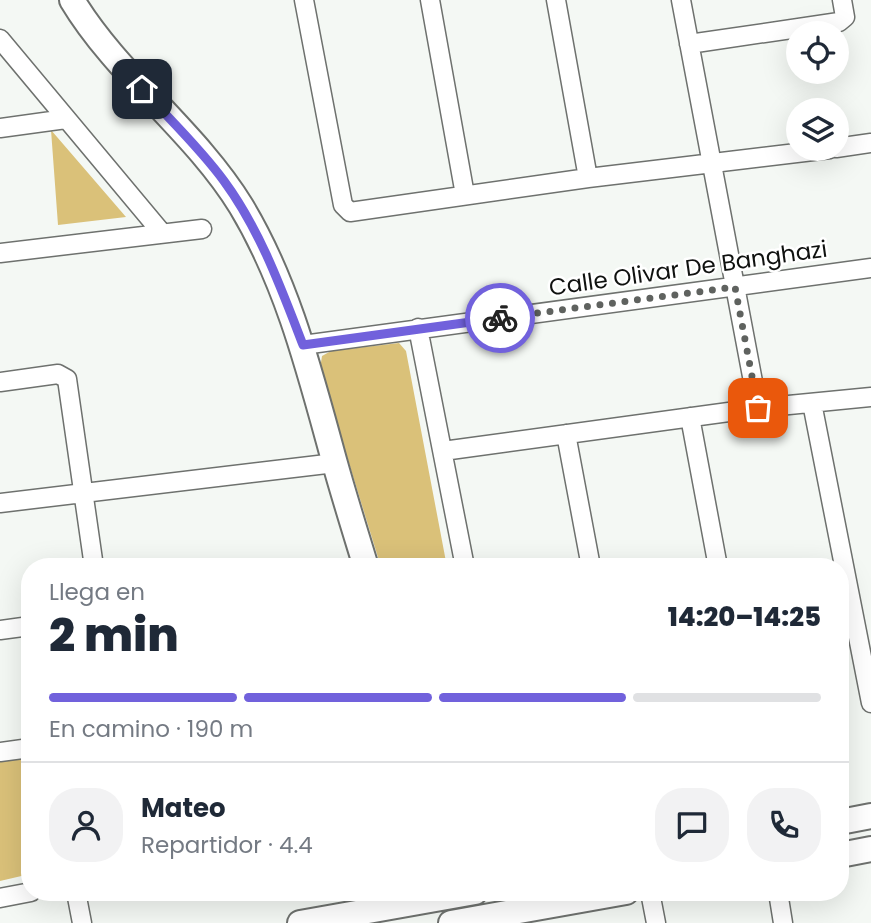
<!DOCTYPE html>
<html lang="es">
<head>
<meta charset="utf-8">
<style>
  :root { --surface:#fff; --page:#f2f2f3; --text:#1f2937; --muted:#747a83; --line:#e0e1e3; --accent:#7161dc }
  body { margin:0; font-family:Poppins,sans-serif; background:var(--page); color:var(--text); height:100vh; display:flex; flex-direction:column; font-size:26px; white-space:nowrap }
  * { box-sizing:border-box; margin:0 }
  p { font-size:23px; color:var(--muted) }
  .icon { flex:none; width:38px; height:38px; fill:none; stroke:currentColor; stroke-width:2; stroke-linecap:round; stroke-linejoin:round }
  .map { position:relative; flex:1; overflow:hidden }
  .sheet { position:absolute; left:21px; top:558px; width:828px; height:343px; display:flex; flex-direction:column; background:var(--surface); border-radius:28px; box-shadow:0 7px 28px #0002 }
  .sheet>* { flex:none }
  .tools { position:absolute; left:786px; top:21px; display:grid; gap:14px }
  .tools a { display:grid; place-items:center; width:63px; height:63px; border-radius:50%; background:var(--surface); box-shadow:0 7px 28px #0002; font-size:35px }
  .pin { position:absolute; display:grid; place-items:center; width:60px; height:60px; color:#fff; margin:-30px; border-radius:14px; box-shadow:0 4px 10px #0006 }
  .courier { position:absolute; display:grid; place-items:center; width:70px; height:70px; margin:-35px; border:5px solid #7161dc; border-radius:50%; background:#fff; color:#222; box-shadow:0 2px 9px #0007 }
  .headline em { font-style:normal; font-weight:800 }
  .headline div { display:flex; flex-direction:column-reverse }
  .headline { display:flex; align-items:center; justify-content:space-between; height:119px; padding:0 28px }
  h1 { font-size:46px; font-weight:800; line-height:52px }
  .bar { display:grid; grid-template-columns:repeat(4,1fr); gap:10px 7px; align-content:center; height:84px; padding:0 28px }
  .bar i { height:9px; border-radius:5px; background:var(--line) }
  .bar .active { background:var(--accent) }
  .bar p { grid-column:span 4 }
  .line { display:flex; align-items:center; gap:18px; padding:0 28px; border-top:2px solid var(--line) }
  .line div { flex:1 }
  .round { display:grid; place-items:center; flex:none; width:74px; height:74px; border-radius:28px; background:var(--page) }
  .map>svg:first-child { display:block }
  .green { fill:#dac179 }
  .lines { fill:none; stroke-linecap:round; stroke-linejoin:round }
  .street-casing { stroke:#6e716e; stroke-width:21 }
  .secondary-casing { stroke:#6e716e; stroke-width:28 }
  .street { stroke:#fff; stroke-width:18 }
  .secondary { stroke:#fff; stroke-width:24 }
  .done { stroke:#5f625f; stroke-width:7; stroke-dasharray:0 12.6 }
  .route { stroke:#7161dc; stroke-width:9 }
  .labels { text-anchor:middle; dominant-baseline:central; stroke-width:5; stroke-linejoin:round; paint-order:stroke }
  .street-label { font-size:23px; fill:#0f110f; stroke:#fff }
</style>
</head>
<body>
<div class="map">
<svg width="871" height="923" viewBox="0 0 871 923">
  <rect width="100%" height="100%" fill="#f4f8f4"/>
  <path class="green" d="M51 130 126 217 58 225Z
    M399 343 406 351 447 567H381L320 369 322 356 331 351Z
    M30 749V874L0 881V753Z"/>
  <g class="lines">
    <g class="street-casing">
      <path id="street" d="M304 0 343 205 350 212 588 178 830 149
        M430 0 465 195
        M556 0 588 178
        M681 0 758 408
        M0 39 162 233
        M689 44 839 22 845 17 842 0
        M0 128 66 119
        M836 148 871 143
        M0 253 202 229
        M418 328 465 567
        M303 345 871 268
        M0 382 58 374 67 379 94 567
        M812 403 871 703
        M690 417 718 567
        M566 434 591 567
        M443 451 758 408 871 397
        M0 503 335 463
        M0 630 30 626
        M0 752 30 748
        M76 892 82 923
        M650 892 656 923
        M778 892 783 923
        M0 898 31 892"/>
    </g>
    <g class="secondary-casing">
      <path id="secondary" d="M72 0C117 75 195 131 241 206 288 284 310 373 334 460 344 496 355 531 366 567
        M840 822 871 816
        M840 855 871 849
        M300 923 475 892
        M451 923 626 892"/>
    </g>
    <use href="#street" class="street"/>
    <use href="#secondary" class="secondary"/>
  </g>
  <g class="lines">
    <path class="done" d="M500 318 735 287 758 408"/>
    <path class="route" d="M142 89C169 119 200 148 224 181 260 230 281 288 303 345L500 318"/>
  </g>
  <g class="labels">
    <g class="street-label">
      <text transform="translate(688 268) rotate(-8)">Calle Olivar De Banghazi</text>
    </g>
  </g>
</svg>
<div class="tools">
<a><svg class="icon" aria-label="locate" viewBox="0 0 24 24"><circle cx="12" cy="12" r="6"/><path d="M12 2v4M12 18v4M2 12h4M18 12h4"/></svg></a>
<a><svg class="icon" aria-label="layers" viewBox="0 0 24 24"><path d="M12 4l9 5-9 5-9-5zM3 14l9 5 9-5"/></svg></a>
</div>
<div class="pin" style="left:758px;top:408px;background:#ea580c"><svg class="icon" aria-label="bag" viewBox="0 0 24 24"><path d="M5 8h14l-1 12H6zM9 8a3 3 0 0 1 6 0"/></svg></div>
<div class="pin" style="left:142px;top:89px;background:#1f2937"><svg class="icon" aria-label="home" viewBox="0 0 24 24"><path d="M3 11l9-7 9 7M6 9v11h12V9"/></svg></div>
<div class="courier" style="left:500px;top:318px"><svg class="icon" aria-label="bike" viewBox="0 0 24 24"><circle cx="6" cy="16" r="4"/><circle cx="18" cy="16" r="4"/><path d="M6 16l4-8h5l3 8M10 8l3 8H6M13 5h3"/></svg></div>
<section class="sheet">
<div class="headline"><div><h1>2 min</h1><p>Llega en</p></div><em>14:20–14:25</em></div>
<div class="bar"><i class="active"></i><i class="active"></i><i class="active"></i><i></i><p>En camino · 190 m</p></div>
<div class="line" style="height:126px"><a class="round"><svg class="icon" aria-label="person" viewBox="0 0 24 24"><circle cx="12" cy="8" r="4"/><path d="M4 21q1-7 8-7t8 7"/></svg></a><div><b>Mateo</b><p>Repartidor · 4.4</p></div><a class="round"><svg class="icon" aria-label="chat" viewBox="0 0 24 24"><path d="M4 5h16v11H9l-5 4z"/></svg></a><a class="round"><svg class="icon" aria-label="phone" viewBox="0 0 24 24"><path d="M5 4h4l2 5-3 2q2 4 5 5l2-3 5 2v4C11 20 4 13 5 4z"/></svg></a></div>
</section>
</div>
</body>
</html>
